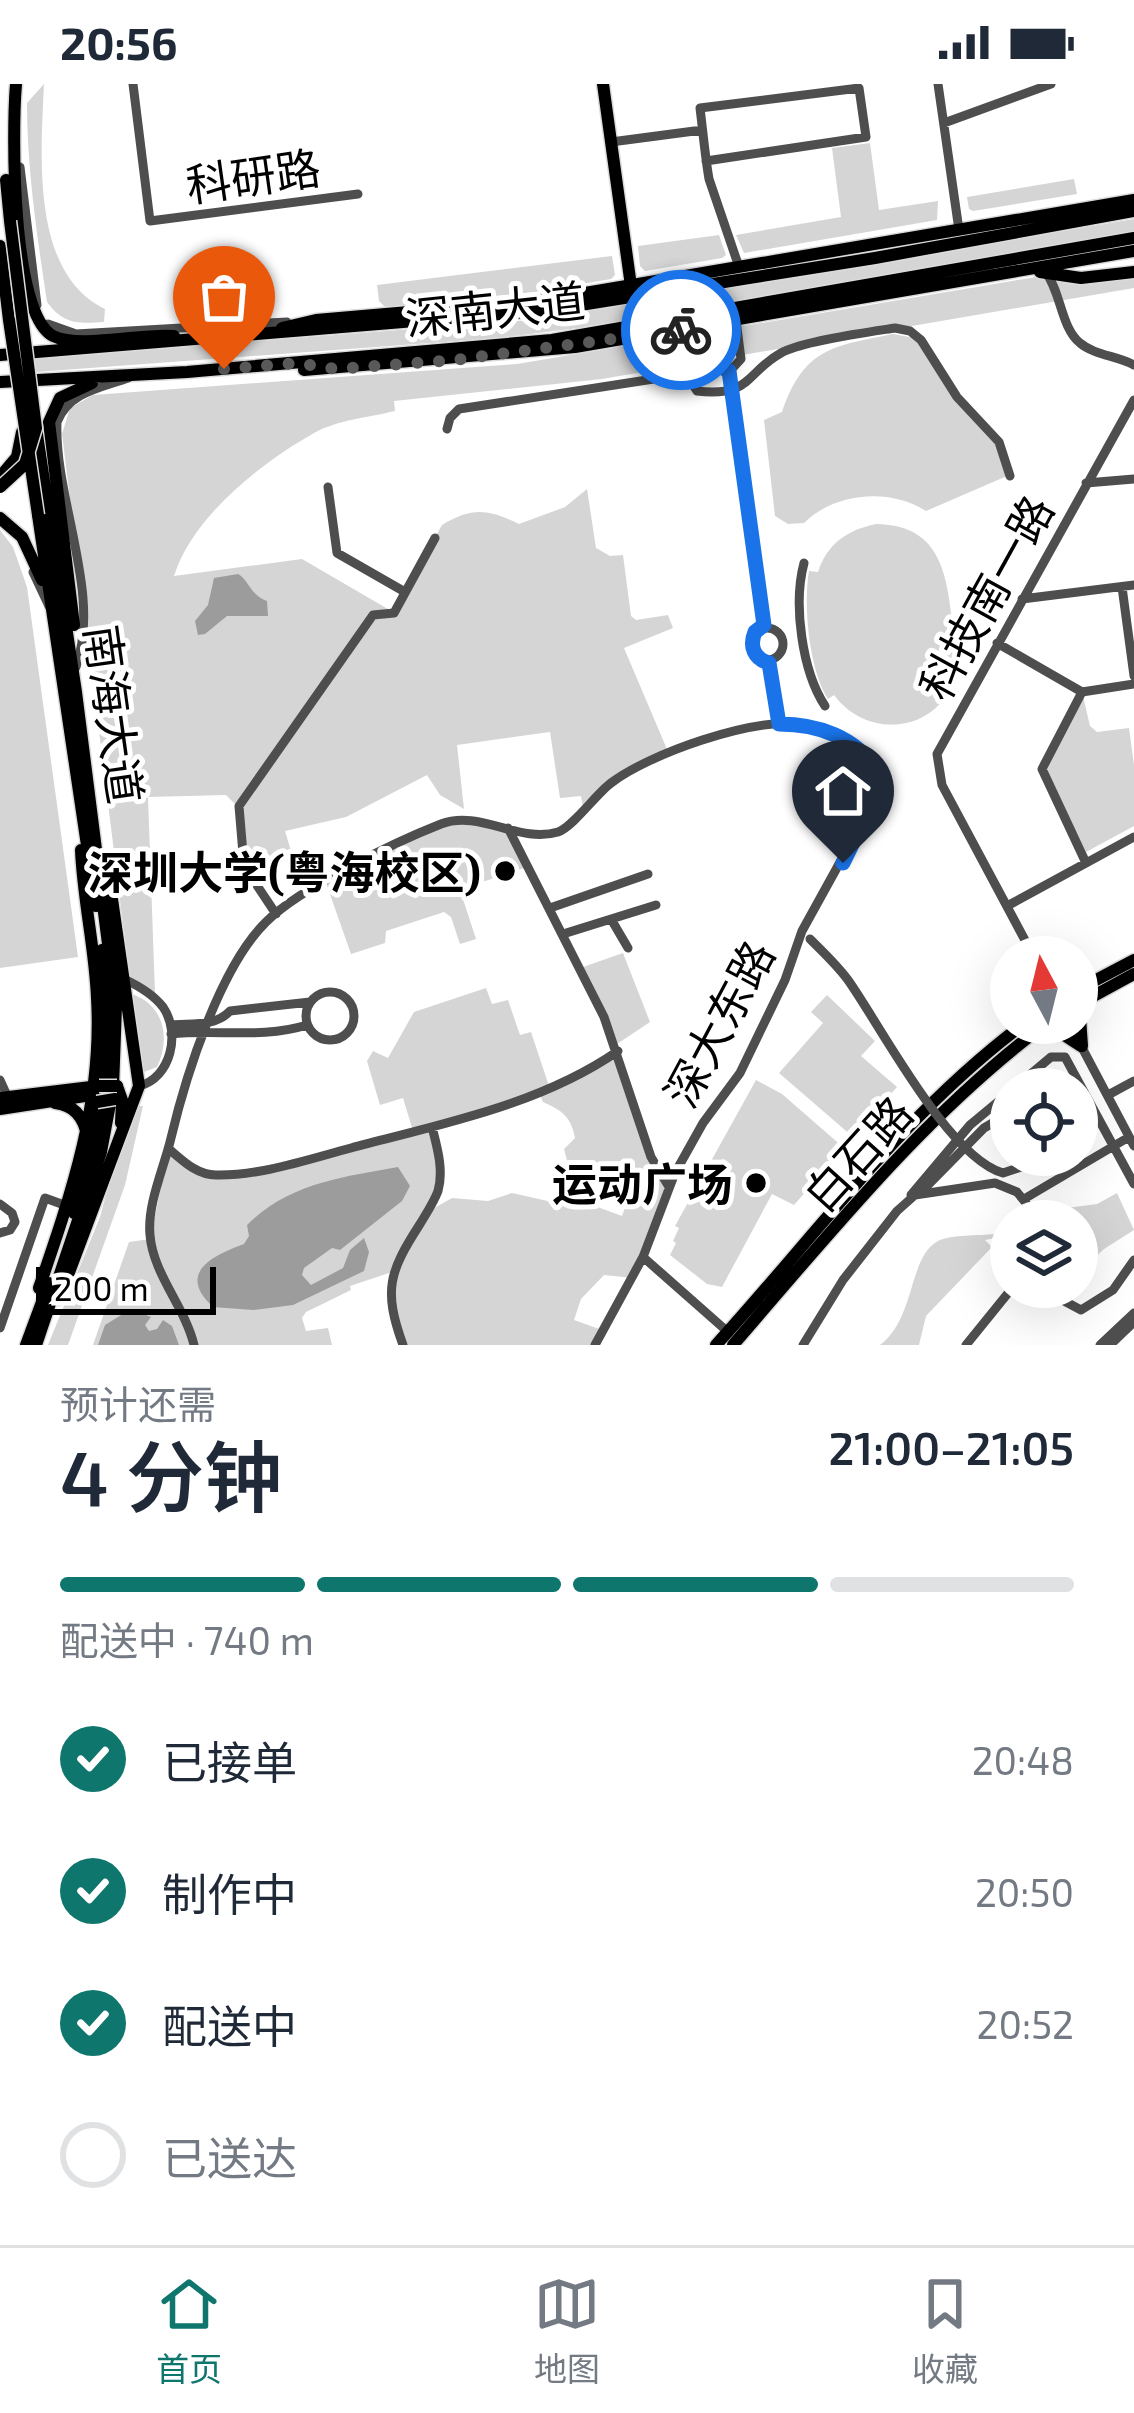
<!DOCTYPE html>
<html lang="zh">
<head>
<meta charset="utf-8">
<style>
  :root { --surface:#fff; --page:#f6f6f7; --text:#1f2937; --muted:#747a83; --line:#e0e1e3; --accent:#0f766e }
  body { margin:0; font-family:"Exo 2","Noto Sans SC",sans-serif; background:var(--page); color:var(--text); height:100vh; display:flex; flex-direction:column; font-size:45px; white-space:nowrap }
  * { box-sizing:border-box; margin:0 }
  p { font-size:39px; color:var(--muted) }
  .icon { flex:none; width:66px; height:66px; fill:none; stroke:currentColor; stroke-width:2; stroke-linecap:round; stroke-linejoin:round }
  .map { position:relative; height:1261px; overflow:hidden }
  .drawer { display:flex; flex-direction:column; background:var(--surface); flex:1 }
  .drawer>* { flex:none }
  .needle { width:78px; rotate:353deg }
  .controls { position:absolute; left:990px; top:852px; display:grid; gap:24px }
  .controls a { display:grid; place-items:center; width:108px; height:108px; border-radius:50%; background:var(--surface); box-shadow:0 12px 48px #0002; font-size:60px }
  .scale { position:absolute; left:36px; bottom:30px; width:180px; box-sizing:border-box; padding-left:12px; border:6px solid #000; border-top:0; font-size:33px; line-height:42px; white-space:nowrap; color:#000; -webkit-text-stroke:9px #fff; paint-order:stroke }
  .pin { position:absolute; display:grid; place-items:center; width:102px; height:102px; color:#fff; margin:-123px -51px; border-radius:50% 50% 50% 0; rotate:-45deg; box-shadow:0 0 12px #0007 }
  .pin .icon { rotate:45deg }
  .courier { position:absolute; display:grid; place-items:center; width:120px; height:120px; margin:-60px; border:9px solid #1a73e8; border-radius:50%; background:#fff; color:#222; box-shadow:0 3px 15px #0007 }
  .summary em { font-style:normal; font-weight:600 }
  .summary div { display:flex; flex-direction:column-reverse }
  .summary { display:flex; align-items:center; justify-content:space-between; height:204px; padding:0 60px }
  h1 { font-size:78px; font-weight:600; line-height:90px }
  .bar { display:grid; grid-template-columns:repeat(4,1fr); gap:18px 12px; align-content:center; height:144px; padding:0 60px }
  .bar i { height:15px; border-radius:9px; background:var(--line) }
  .bar .current { background:var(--accent) }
  .bar p { grid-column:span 4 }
  ol { padding:0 60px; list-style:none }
  li { display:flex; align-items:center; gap:36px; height:132px }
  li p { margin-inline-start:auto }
  li .icon { padding:12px; border-radius:50%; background:var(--accent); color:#fff; stroke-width:4 }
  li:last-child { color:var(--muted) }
  li i { width:66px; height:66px; border:6px solid var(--line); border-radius:50% }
  .status { display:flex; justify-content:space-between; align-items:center; height:84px; padding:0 60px; background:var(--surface); direction:ltr }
  .status svg { height:33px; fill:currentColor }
  .tab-bar { display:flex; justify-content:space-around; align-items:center; height:168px; border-top:3px solid var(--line); background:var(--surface); font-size:33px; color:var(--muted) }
  .tab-bar a { display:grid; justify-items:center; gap:6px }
  .tab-bar .current { color:var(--accent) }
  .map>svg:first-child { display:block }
  .green { fill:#d5d5d5; fill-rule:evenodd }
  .water { fill:#9c9c9c }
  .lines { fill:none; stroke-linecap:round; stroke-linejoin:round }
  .major-casing { stroke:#dbdbdb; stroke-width:15 }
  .minor { stroke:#4e4e4e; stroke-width:9 }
  .major { stroke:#000; stroke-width:12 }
  .major-bridge-casing { stroke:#dbdbdb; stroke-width:15; stroke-linecap:butt }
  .minor-bridge { stroke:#4e4e4e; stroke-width:9 }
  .major-bridge { stroke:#000; stroke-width:12 }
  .done { stroke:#595959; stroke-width:12; stroke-dasharray:0 21.6 }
  .route { stroke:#1a73e8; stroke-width:15 }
  .poi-dot { fill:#000; stroke:#fff; stroke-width:4.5 }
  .labels { text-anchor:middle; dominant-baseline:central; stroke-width:10; stroke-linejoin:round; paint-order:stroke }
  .street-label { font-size:45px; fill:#000; stroke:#fff }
  .poi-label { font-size:45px; font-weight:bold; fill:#000; stroke:#fff; text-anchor:end }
</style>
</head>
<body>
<div class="status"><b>20:56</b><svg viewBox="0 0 49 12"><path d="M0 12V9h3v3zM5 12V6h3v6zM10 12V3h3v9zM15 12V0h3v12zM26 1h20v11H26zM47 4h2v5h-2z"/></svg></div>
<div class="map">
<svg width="1134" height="1261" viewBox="0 0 1134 1261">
  <rect width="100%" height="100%" fill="#fff"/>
  <path class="green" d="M44 0C41 69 30 189 105 225L104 238C78 240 63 240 47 218 37 151 27 86 27 19Z
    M870 59 879 126 938 117 937 136 744 169 736 151 841 133 832 64Z
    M1074 95 1077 110 973 127 969 125 967 113Z
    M1134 135V149L578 244 498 254 36 288 34 274 530 236Z
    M719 151 726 171 722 174 645 187 640 182 638 162Z
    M612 172 615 191 611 195 535 208 385 223 379 217 377 201Z
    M1048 191 1134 192V204L602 295 394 317 395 327C370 333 337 336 314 349 261 379 193 432 174 492L302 475 393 528 442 441C472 423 488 425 519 440L565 423 587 405 596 464 610 472 623 471 631 532 636 536 668 531 673 544 624 564 669 670 636 684 583 724 581 712 560 714 550 648 457 661 464 725 440 711 427 691 346 733 285 747 291 767 247 785 239 724 226 711 148 713 155 910 130 896 62 350 70 324 93 311 517 280Z
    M893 250 915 254 998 361 1007 392 926 427C889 403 834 409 804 439L788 440 775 432 764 336 782 328C804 264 833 262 893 250Z
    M876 440C938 441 946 485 952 535 955 552 961 573 956 590 940 649 868 657 834 611L828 615C809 586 803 520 809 487L818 488C827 460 847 446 876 440Z
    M0 446 13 463 27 503 78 873 0 884Z
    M1083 612 1090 642 1097 648 1129 644 1134 681V742L1086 768 1045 685Z
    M457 736 508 744 527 783 464 804 461 809 476 855 460 860 451 833 444 828 386 847 385 859 351 870 326 799 356 780Z
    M623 869 650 938 617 960 583 883Z
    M486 904 492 920 508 916 520 951 531 948 550 1005 618 967 644 1055 669 1103 633 1194 604 1191 581 1215 574 1236 602 1246 595 1261H403L394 1236 392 1188 350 1202 351 1206 306 1228 302 1234 306 1247 328 1244 332 1261H93L129 1158 150 1155 169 1065 204 1090H231L413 1047 403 1014 380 1021 367 977 373 967 388 974 414 928ZM539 1009 543 1018C563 1027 571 1033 575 1054L564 1065 570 1088 554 1098 561 1120 512 1109 488 1117 452 1114 429 1127 441 1087 433 1042ZM599 1080 636 1094 622 1132 584 1118Z
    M132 910C164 921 171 954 157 983L144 988Z
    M827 911 875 957 861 972 897 1003 853 1053 779 989 823 939 811 928Z
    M756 996 782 1010 844 1064 794 1121 772 1110 722 1203 707 1200 670 1171 676 1159 673 1157 679 1144 675 1142Z
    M130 1022H143L125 1101 68 1261H48L100 1133Z
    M1117 1109 1134 1146 1104 1165 1086 1182 1077 1179V1137H1063L1067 1124 1097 1120Z
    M995 1150V1154L985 1156 992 1163 926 1232 919 1261H880C916 1234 908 1173 938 1157 952 1150 979 1152 995 1150Z"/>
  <path class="water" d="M238 490C249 496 250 511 267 517L268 532H227L205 550 198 551 195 537 208 521 214 494Z
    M398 1083 410 1102 402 1117 340 1166 332 1164 304 1184 302 1191 311 1201 343 1184 350 1166 364 1154 369 1168 364 1187 293 1221 253 1226 213 1223C175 1188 215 1171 244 1160L249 1152 247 1141C289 1099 343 1093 398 1083Z
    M131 1225 151 1233 145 1241 149 1247 157 1245 163 1236 172 1242 179 1261H98L105 1241Z"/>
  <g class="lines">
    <g class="major-casing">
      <path id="major" d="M16 0C12 47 11 230 53 252 79 265 142 249 174 252
        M603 0 631 202
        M6 96 10 137
        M0 162 9 236
        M1040 188 1081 194 1134 188
        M282 244 316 236 538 217 1134 116
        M0 271 549 226 875 174 1134 127
        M304 286 575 263 1134 167
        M0 298 187 288 552 256 1134 154
        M36 344 76 608 116 923 113 1004 101 1068 36 1261
        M0 393 17 373 22 348
        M38 431 96 822
        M0 434 22 453 42 496
        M74 541 49 338 60 314 92 299
        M1077 906 1134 876
        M1077 921 1134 890
        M1040 947 1061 949 1081 962
        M1082 962 1080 933 1090 914
        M117 1002 122 1016 121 1039
        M0 1014 99 1002
        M55 1019C74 1021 84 1033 87 1052
        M0 1025 98 1010
        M74 1129C104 1044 115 955 102 866
        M39 1204C72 1108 103 1018 97 914 95 864 83 815 81 766
        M59 1215 139 1002 112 815
        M26 1261 49 1199
        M716 1261C816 1151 905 1028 1025 939
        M733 1261C831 1148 927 1028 1047 939"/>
    </g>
    <path class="minor" d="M133 0 150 137 358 110
      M938 0 959 146
      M944 39 1051 0
      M611 58 702 46
      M706 77 866 53 859 4 700 24C703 48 705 72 709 95L739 183
      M20 83 37 221
      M1046 189C1061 208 1061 244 1080 259 1094 271 1118 272 1134 281
      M48 240 76 250 287 238
      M708 241 713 279 729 288 741 275 736 236
      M729 288 764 541
      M447 345 450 334 459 325 673 292 690 296 697 307C752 313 745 289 781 269 802 257 869 248 895 244L910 247 921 256 957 313 999 358 1010 392
      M1086 399 1134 395
      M328 403 337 469 405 508
      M804 479C793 520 802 587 825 622
      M33 488 49 522
      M1122 503 1134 592
      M1022 515 1134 501
      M751 560a16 16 0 1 1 32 0a16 16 0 1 1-32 0Z
      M997 559 1082 608
      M769 579 779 640
      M76 583C102 509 54 415 57 338 69 308 100 304 128 294
      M508 744 604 933 651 1073 669 1103
      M1086 779 1042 685 1082 608 1134 600
      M1007 822 1134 753
      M550 824 648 790
      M276 830 244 782 239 722 373 531 394 529 435 454
      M611 835 628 864
      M563 850 656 821
      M1034 873 942 701 937 670 1134 316
      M124 895C139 902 153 910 163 923 181 949 171 994 139 1002
      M306 932a24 24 0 1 1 48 0a24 24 0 1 1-48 0Z
      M1069 939 1134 1062
      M171 941C192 939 215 943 230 927L310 918
      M171 950C216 945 262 955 307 941
      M0 996 10 1018
      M1013 1005 1051 973H1065L1134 1100
      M1108 1011 1134 997
      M169 1065C183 1077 197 1091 216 1091 260 1092 309 1075 351 1064 441 1040 540 1021 618 967
      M921 1108 984 1044 996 1037 1011 1036
      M911 1111 970 1041 1011 1007
      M1024 1115 1129 1053
      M0 1120 12 1129 15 1138 10 1146 0 1149
      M643 1173 728 1248
      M1038 1203 1081 1226 1113 1206 1134 1176
      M0 1244 45 1114 67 1122
      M194 1261C185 1223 153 1190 150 1151 147 1120 164 1084 171 1054 186 991 220 883 266 838 300 804 395 758 441 740 480 725 519 760 558 748 573 743 596 710 611 699 651 669 751 634 801 640 818 642 837 651 851 660 872 673 881 689 876 713L802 847 785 896 740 989 703 1039 675 1089 643 1173 595 1261
      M403 1261C383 1206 389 1188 420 1140 426 1130 434 1118 438 1107 444 1086 437 1063 432 1043
      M803 1261 843 1196 897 1127 915 1111 995 1099 1017 1108 1026 1119 1032 1137
      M966 1261 1013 1203
      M1100 1261 1134 1229
      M1110 1261 1134 1238"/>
    <use href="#major" class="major"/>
    <g class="major-bridge-casing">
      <path id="major-bridge" d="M9 236 38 431
        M0 403 25 380 36 344 10 137
        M99 1002H117
        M97 1018 115 1015"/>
    </g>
    <path class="minor-bridge" d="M810 855C823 868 837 881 848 896 882 944 948 1073 1003 1089L1021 1083 1030 1071"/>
    <use href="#major-bridge" class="major-bridge"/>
  </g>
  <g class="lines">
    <path class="done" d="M224 285 297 279 336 285 454 276 681 246"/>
    <path class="route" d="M681 246 708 241 713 279 729 287 764 541 755 548C749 562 754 575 769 579L779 640C818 640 856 653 878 688L876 712 843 779"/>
  </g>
  <g class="poi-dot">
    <circle cx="505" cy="787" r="12"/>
    <circle cx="756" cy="1099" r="12"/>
  </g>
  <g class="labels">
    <g class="street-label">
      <text transform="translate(253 91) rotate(-8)">科研路</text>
      <text transform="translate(495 224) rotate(-6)">深南大道</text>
      <text transform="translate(985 513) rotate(-61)">科技南一路</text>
      <text transform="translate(115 630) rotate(82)">南海大道</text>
      <text transform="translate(718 939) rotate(-62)">深大东路</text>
      <text transform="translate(857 1069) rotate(-48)">白石路</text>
    </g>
    <g class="poi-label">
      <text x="481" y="787">深圳大学(粤海校区)</text>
      <text x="732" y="1099">运动广场</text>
    </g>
  </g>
</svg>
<div class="controls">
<a><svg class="needle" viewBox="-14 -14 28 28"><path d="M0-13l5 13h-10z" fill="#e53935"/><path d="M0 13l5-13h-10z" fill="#747a83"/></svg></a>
<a><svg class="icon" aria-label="locate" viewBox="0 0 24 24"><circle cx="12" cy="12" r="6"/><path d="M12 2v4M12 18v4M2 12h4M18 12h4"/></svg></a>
<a><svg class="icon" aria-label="layers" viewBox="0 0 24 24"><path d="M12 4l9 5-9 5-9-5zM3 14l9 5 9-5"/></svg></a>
</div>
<div class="scale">200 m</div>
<div class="pin" style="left:224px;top:285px;background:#ea580c"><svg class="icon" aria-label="bag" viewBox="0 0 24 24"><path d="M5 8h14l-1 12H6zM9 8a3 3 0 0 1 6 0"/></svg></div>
<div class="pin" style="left:843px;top:779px;background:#1f2937"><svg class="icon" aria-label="home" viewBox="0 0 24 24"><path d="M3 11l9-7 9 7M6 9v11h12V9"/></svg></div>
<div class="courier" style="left:681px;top:246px"><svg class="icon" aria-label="bike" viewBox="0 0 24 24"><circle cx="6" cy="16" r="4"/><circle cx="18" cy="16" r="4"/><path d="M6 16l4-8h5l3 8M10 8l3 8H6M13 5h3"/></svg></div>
</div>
<section class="drawer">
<div class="summary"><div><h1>4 分钟</h1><p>预计还需</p></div><em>21:00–21:05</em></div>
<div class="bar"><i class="current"></i><i class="current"></i><i class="current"></i><i></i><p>配送中 · 740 m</p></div>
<ol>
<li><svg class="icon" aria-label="check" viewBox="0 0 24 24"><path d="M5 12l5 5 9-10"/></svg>已接单<p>20:48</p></li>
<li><svg class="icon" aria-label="check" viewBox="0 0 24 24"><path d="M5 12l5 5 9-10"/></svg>制作中<p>20:50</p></li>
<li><svg class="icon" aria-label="check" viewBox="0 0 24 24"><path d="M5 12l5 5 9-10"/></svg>配送中<p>20:52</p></li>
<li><i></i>已送达</li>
</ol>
</section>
<nav class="tab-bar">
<a class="current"><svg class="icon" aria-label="home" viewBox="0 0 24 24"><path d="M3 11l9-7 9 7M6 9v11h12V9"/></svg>首页</a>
<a><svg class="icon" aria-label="map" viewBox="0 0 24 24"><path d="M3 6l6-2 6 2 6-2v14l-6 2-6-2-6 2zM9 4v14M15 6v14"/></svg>地图</a>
<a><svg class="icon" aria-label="saved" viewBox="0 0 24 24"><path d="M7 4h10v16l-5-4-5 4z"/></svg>收藏</a>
</nav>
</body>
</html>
